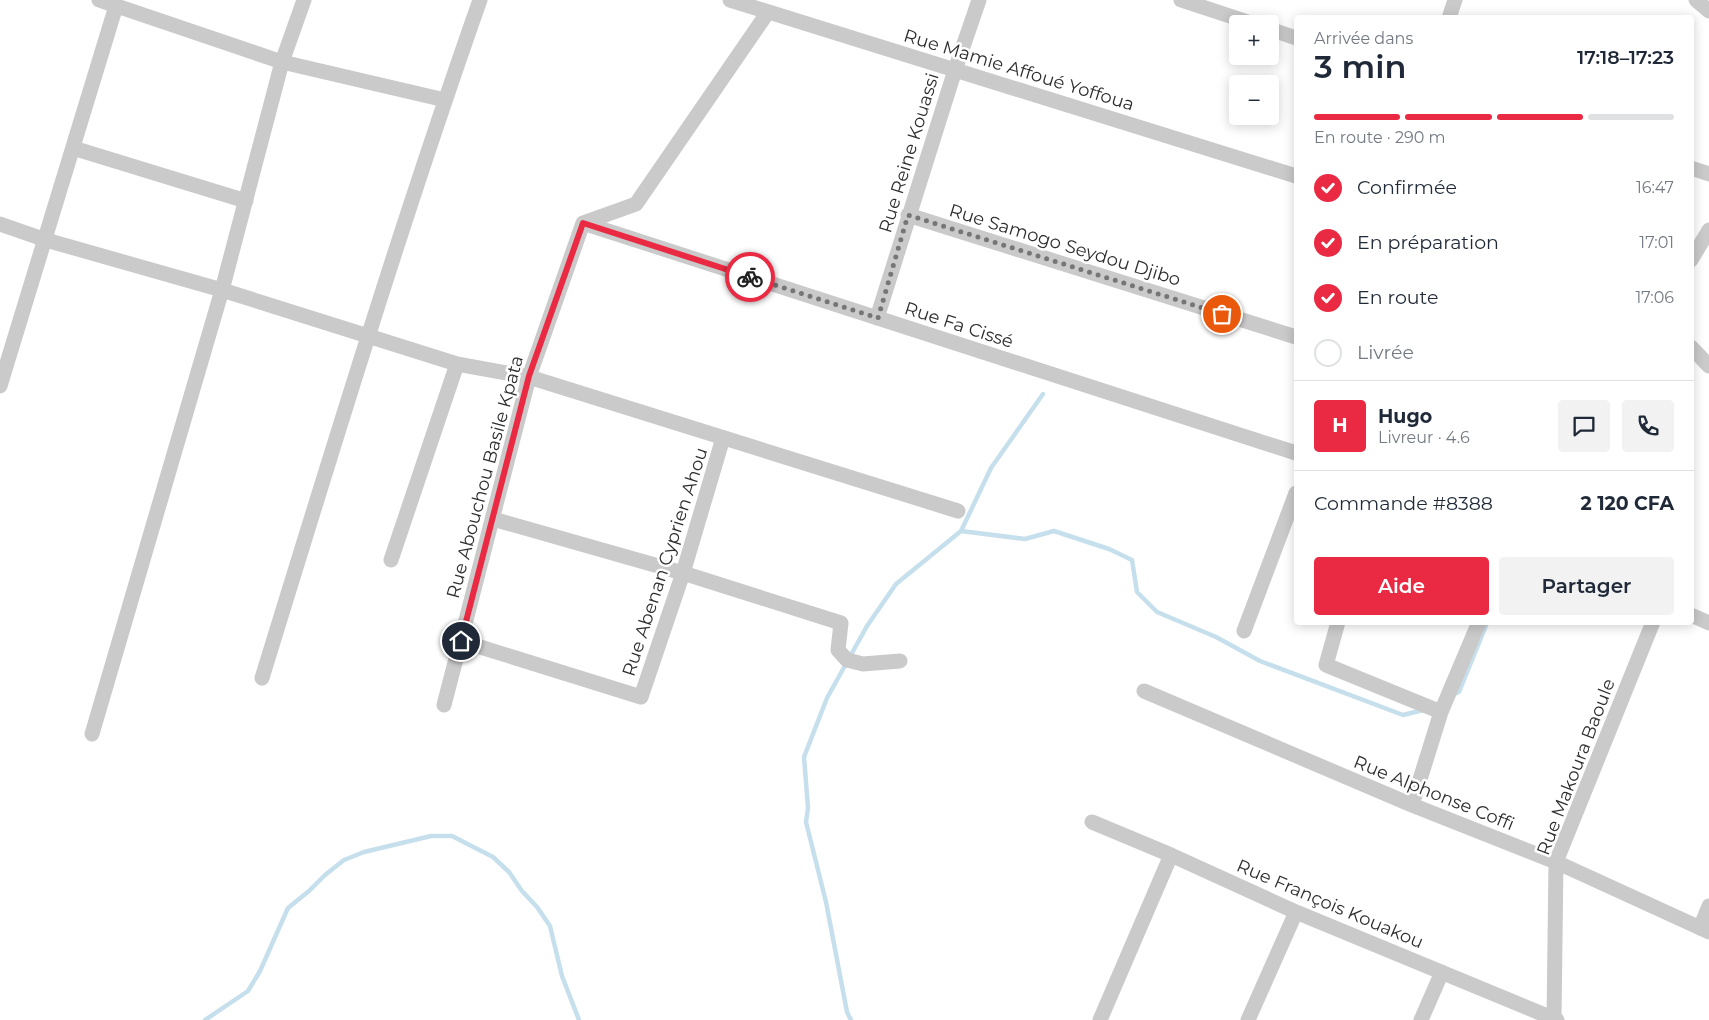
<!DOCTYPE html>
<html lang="fr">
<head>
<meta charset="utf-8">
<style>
  :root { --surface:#fff; --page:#f2f2f3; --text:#1f2937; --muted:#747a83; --line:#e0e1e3; --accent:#ea2a43 }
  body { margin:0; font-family:Montserrat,sans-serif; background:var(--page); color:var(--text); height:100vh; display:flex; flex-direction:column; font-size:19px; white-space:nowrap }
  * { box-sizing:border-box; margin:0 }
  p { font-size:16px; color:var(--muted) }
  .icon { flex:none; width:28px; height:28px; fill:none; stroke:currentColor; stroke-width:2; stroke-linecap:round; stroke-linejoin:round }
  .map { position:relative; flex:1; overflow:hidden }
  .drawer { position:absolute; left:1294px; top:15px; width:400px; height:610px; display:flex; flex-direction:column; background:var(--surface); border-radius:5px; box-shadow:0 2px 12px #0003 }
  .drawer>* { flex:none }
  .buttons { position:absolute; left:1229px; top:15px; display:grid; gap:10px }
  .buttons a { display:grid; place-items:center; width:50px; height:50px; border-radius:5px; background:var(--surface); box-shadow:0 2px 12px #0003; font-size:25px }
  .pin { position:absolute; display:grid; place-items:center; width:42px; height:42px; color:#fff; margin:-21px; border:2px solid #fff; border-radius:50%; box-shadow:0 1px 5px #0007 }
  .courier { position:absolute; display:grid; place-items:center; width:50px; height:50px; margin:-25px; border:4px solid #ea2a43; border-radius:50%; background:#fff; color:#222; box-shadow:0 1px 6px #0007 }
  .summary em { font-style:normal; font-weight:600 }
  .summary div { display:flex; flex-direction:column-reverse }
  .summary { display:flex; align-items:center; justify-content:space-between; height:85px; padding:0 20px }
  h1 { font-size:32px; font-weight:600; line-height:38px }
  .bar { display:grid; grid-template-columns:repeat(4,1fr); gap:8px 5px; align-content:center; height:60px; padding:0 20px }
  .bar i { height:6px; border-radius:4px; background:var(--line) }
  .bar .selected { background:var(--accent) }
  .bar p { grid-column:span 4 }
  .line { display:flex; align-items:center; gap:12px; padding:0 20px; border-top:1px solid var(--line) }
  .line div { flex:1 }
  .round { display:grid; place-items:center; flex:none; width:52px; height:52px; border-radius:5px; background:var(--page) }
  ol { padding:0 20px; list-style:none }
  li { display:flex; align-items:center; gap:15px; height:55px }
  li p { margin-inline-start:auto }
  li .icon { padding:5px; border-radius:50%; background:var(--accent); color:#fff; stroke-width:4 }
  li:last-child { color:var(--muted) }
  li i { width:28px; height:28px; border:2px solid var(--line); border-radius:50% }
  .cta { display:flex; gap:10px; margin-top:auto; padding:10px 20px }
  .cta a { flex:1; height:58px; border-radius:5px; background:var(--accent); color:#fff; font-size:20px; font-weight:600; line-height:58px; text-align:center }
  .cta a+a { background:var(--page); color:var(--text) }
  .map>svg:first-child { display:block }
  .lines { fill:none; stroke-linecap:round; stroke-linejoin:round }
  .stream { stroke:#c6dfec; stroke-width:4.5 }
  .minor { stroke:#cacaca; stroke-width:15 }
  .done { stroke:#767676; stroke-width:5; stroke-dasharray:0 9 }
  .route { stroke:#ea2a43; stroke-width:6 }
  .labels { text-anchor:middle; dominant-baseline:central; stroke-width:5; stroke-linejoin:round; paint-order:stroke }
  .street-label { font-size:18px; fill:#2d2d2d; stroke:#fff }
</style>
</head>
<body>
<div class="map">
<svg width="1709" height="1020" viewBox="0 0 1709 1020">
  <rect width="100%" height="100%" fill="#fff"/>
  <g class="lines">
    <path class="stream" d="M961 531 1025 539 1054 531 1109 549 1132 560 1137 592 1157 612 1216 637 1260 661 1403 715 1423 710
      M1454 694 1459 692 1487 623
      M205 1020 248 991 260 971 288 908 309 891 325 875 344 860 364 852 431 836H452L493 857 509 872 522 891 537 907 550 926 562 976 579 1020
      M851 1020 847 1012 826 902 806 822 808 808 804 757 827 698 867 626 896 584 961 531 991 468 1043 394"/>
    <path class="minor" d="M99 0 282 62 445 100
      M730 0 1296 176
      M1181 0 1254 24
      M1696 0 1709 11
      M1449 18 1455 0
      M1270 29 1296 38
      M73 148 246 201
      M1691 168 1709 174
      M908 215 1296 337
      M583 223 1296 453
      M0 224 46 240 222 290 457 364 529 377 958 511
      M1691 260 1709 230
      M877 318 955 70 979 0
      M1691 347 1709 366
      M0 386 116 6
      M493 519 683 573 841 623 838 650 847 660 863 664 900 661
      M391 560 457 364
      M1691 615 1709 623
      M1338 622 1326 665 1441 712
      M1244 631 1296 493
      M461 641 641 697 683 573 723 438
      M262 678C332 451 401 224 480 0
      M1144 691 1412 805 1556 862 1709 932
      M444 705 529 377 583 223 636 204 768 12
      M92 734 222 290 282 62 304 0
      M1412 805 1441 712 1479 622
      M1092 822 1171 855 1296 912 1557 1020
      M1700 928 1709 906
      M1100 1020 1171 855
      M1248 1020 1296 912
      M1421 1020 1442 972
      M1554 1020 1556 862 1653 622"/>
  </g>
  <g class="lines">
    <path class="done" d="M750 277 878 318 908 215 1222 314"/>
    <path class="route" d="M461 641 529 376 583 223 750 277"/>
  </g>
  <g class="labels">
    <g class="street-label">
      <text transform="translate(1019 70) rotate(17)">Rue Mamie Affoué Yoffoua</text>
      <text transform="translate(909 153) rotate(-73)">Rue Reine Kouassi</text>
      <text transform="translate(1065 245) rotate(17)">Rue Samogo Seydou Djibo</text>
      <text transform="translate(959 325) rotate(18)">Rue Fa Cissé</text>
      <text transform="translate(485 477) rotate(-75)">Rue Abouchou Basile Kpata</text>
      <text transform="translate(665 562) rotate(-72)">Rue Abenan Cyprien Ahou</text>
      <text transform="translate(1576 767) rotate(-69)">Rue Makoura Baoule</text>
      <text transform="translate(1434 793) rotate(22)">Rue Alphonse Coffi</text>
      <text transform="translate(1330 904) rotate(23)">Rue François Kouakou</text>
    </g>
  </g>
</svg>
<div class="buttons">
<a>+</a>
<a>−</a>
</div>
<div class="pin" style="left:1222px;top:314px;background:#ea580c"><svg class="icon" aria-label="bag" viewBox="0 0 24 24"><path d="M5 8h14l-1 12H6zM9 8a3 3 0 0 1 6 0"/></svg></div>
<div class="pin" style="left:461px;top:641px;background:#1f2937"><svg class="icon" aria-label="home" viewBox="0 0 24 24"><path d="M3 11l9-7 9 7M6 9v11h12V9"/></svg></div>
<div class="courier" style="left:750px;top:277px"><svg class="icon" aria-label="bike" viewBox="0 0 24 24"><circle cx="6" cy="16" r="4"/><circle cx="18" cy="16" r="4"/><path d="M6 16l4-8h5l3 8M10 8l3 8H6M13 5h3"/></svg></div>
<section class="drawer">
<div class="summary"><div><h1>3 min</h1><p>Arrivée dans</p></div><em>17:18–17:23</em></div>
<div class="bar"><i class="selected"></i><i class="selected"></i><i class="selected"></i><i></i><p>En route · 290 m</p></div>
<ol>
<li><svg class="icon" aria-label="check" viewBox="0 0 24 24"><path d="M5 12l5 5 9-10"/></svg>Confirmée<p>16:47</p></li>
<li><svg class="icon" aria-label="check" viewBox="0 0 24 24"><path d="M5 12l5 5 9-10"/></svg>En préparation<p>17:01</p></li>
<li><svg class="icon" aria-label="check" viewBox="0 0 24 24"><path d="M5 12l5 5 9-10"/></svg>En route<p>17:06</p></li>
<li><i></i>Livrée</li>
</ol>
<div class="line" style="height:90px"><b class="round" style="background:var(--accent);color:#fff">H</b><div><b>Hugo</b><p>Livreur · 4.6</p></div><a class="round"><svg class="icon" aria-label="chat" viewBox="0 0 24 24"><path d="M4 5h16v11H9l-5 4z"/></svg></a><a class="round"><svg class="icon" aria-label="phone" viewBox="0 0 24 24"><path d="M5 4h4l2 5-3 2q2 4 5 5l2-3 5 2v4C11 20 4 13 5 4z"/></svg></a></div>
<div class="line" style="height:65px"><div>Commande #8388</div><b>2 120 CFA</b></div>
<div class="cta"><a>Aide</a><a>Partager</a></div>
</section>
</div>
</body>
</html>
